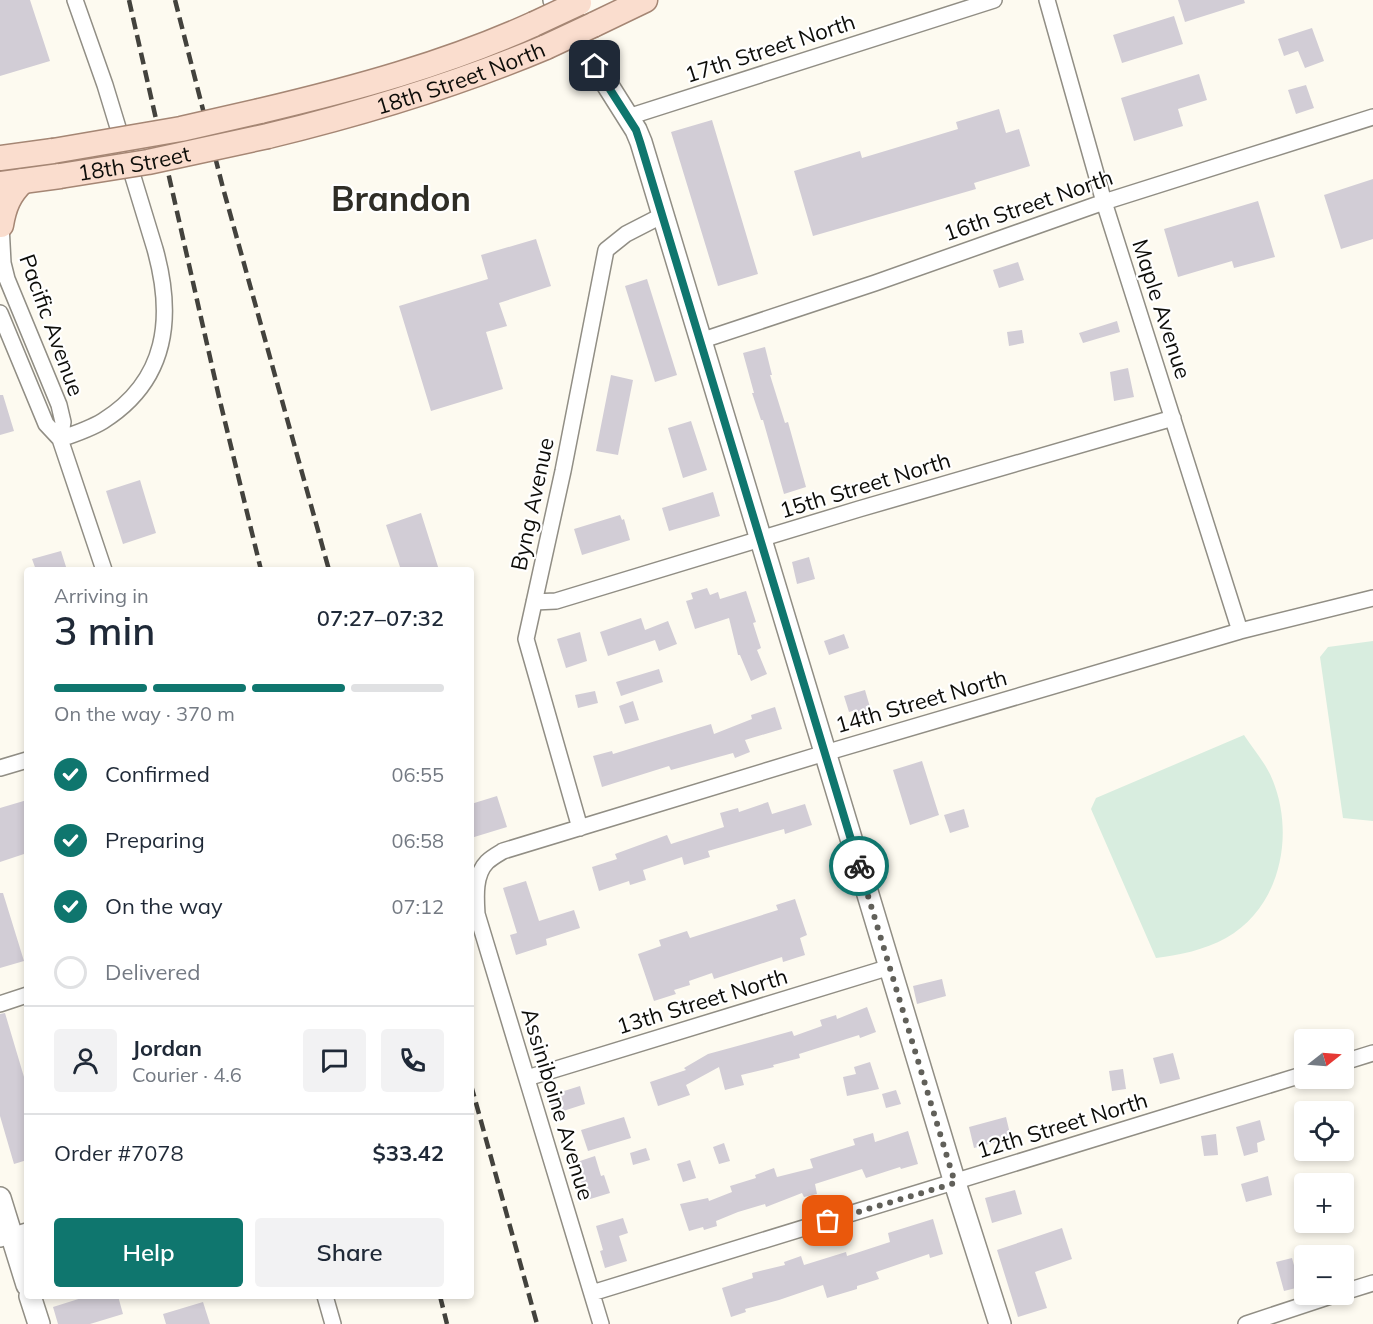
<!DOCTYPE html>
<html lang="en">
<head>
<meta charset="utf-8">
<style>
  :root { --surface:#fff; --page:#f2f2f3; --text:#1f2937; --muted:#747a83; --line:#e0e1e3; --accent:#0f766e }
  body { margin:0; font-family:Mulish,sans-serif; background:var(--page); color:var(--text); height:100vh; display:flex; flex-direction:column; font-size:22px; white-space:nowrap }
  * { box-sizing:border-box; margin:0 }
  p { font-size:20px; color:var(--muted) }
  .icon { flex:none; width:33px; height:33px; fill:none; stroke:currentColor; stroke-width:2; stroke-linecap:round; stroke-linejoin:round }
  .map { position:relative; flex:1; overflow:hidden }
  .panel { position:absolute; left:24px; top:567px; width:450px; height:732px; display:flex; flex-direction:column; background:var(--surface); border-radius:6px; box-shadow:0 3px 9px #0003 }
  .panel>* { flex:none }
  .needle { width:39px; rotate:73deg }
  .fabs { position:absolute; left:1294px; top:1029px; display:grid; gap:12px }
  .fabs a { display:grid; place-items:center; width:60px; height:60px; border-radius:6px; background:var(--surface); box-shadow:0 3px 9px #0003; font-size:30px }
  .pin { position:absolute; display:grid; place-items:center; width:51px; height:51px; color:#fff; margin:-26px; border-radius:12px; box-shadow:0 3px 9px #0006 }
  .courier { position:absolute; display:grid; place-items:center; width:60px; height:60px; margin:-30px; border:4px solid #0f766e; border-radius:50%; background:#fff; color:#222; box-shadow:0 2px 8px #0007 }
  .head em { font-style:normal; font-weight:600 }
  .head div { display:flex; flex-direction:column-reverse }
  .head { display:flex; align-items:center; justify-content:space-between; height:102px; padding:0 30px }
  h1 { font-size:39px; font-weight:600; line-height:45px }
  .bar { display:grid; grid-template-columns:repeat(4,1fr); gap:9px 6px; align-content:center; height:72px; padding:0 30px }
  .bar i { height:8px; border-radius:4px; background:var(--line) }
  .bar .selected { background:var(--accent) }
  .bar p { grid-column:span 4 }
  .line { display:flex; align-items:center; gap:15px; padding:0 30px; border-top:2px solid var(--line) }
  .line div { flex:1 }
  .round { display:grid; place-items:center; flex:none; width:63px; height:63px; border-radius:6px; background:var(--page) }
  ol { padding:0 30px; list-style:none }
  li { display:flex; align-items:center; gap:18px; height:66px }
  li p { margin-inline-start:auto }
  li .icon { padding:6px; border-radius:50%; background:var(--accent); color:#fff; stroke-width:4 }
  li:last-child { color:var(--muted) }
  li i { width:33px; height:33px; border:3px solid var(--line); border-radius:50% }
  .action { display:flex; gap:12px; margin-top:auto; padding:12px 30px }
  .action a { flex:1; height:69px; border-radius:6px; background:var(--accent); color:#fff; font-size:24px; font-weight:600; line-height:69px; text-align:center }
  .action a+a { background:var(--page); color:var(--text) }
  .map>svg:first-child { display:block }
  .green { fill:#d8eddf }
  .building { fill:#d2cdd6 }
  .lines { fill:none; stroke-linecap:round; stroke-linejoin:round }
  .street-casing { stroke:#918e85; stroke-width:18 }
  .secondary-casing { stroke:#918e85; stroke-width:24 }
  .primary-casing { stroke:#a58674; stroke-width:27 }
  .street { stroke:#fff; stroke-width:15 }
  .secondary { stroke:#fff; stroke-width:21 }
  .primary { stroke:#faddce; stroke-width:24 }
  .rail { stroke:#43423d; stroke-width:4.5; stroke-dasharray:12 6; stroke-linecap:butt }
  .primary-bridge-casing { stroke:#a58674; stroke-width:27; stroke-linecap:butt }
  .primary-bridge { stroke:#faddce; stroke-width:24 }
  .done { stroke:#61605a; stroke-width:6; stroke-dasharray:0 10.8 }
  .route { stroke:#0f766e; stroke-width:8 }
  .labels { text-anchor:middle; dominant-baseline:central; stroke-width:4.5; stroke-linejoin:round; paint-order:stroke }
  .street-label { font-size:22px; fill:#0d0d09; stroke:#fff }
  .town-label { font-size:34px; font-weight:bold; fill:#2f2d26; stroke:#fff }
</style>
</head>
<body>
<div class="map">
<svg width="1373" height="1324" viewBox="0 0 1373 1324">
  <rect width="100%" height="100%" fill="#fdfaf0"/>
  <path class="green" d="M1373 641V821L1343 818 1320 657 1328 647Z
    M1244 735C1254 750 1267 765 1273 781 1295 836 1280 908 1226 938 1204 950 1180 955 1156 958L1091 809 1096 798Z"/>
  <path class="building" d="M0 0H30L50 61 0 76Z
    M1178 0H1244L1245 3 1185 22Z
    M1174 16 1183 44 1122 63 1113 35Z
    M1312 28 1324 61 1305 68 1298 51 1284 56 1278 39Z
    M1199 74 1207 100 1178 109 1183 126 1134 141 1121 98Z
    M1306 85 1314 108 1296 114 1288 90Z
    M999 109 1006 133 1019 129 1030 166 974 183 976 189 813 236 794 171 860 151 862 158 958 129 956 122Z
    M712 120 758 274 718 286 671 132Z
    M1373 179V239L1341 249 1324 195Z
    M1258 201 1275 257 1234 268 1232 261 1178 277 1164 229Z
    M536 239 551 286 499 303 507 326 486 332 503 389 431 411 399 306 488 279 481 255Z
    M1018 262 1024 280 999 288 993 270Z
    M647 279 677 375 655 382 625 286Z
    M1117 321 1120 332 1083 343 1079 333Z
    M1022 330 1024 343 1009 346 1007 332Z
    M765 347 772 375H770L785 423 788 422 806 487 784 494 763 420H761L752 393H754L743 353Z
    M1128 368 1134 397 1114 401 1110 372Z
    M611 375 633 380 618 455 596 451Z
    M0 395H3L14 431 0 435Z
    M691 421 707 470 683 478 668 428Z
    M140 480 156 533 123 544 106 491Z
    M713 492 720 516 669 531 662 508Z
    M421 513 439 570H401L386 525Z
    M620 515 622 520 624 519 630 540 582 555 574 529Z
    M61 551 67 570H36L32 559Z
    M809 557 815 579 797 584 792 562Z
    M707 588 710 595 718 592 720 599 746 591 756 622 753 623 761 648 757 650 767 674 751 681 740 655H738L729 618 695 629 686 601 693 599 691 593Z
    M641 618 645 630 668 621 677 644 659 651 655 640 608 656 600 632Z
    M580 632 587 661 566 668 557 639Z
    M844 634 849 648 829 655 824 641Z
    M659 669 663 682 621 696 616 682Z
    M865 690 872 714 858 718 856 710 849 712 844 696Z
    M595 691 598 703 578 708 575 695Z
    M633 701 639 720 625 724 619 706Z
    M775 707 782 729 745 740 750 752 735 758 733 753 671 770 669 766 602 787 593 756 612 751 613 754 711 724 714 734 752 719 751 715Z
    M922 761 939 815 910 825 893 770Z
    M497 796 507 827 471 838V804Z
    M27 800V853L0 862V808Z
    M768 802 772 814 805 804 812 825 785 834 784 829 708 851 710 857 684 865 682 857 643 870 646 880 630 885 629 881 599 891 592 867 617 859 615 854 667 835 671 844 724 827 720 813 738 808 739 812Z
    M964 809 969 827 950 833 944 815Z
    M526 881 539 921 574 910 580 928 546 939 547 945 516 955 510 935 517 933 503 888Z
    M0 893H3L24 961 0 968Z
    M795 899 807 935 800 938 805 955 783 962 782 957 714 979 712 973 689 981 690 985 674 990 676 994 654 1001 638 954 661 946 659 940 687 931 690 938 778 910 776 905Z
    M942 979 946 996 917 1004 913 986Z
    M867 1007 876 1032 860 1038 859 1035 799 1054 800 1058 773 1065 774 1067 741 1075 744 1085 725 1090 719 1067 686 1085 690 1095 658 1106 650 1082 686 1070 684 1068 708 1054 792 1031 794 1036 822 1026 820 1020 836 1015 837 1019Z
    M5 1013 27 1087V1109L24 1110 27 1121V1160L14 1164 0 1116V1014Z
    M1173 1053 1180 1079 1160 1084 1153 1058Z
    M870 1062 879 1089 847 1096 843 1077 856 1074 854 1067Z
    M1123 1069 1126 1089 1112 1091 1109 1071Z
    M580 1086 585 1104 554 1114 548 1096Z
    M896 1090 901 1104 886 1108 882 1094Z
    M624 1117 631 1138 588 1151 581 1130Z
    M1006 1117 1011 1138 974 1148 969 1127Z
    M1260 1120 1265 1140 1257 1143 1258 1152 1244 1156 1236 1127Z
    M908 1131 918 1164 901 1169 900 1167 866 1178 862 1169 815 1184 817 1194 804 1197 802 1193 766 1207 765 1204 738 1212 716 1221 717 1226 704 1230 703 1227 689 1231 680 1204 708 1198 709 1201 732 1192 730 1186 756 1178 755 1175 774 1168 777 1177 813 1168 810 1159 855 1145 853 1139 873 1133 875 1142Z
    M1216 1134 1218 1155 1204 1156 1201 1136Z
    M724 1143 730 1161 719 1164 713 1147Z
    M646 1148 650 1160 633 1165 630 1153Z
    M595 1156 601 1176 604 1175 610 1193 587 1200 574 1163Z
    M690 1160 696 1178 683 1182 677 1164Z
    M1268 1176 1272 1195 1246 1202 1241 1184Z
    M1015 1190 1022 1214 992 1223 985 1198Z
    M623 1218 628 1233 619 1236 627 1261 605 1268 600 1251 603 1250 596 1226Z
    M933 1219 943 1254 930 1258 929 1254 876 1272 879 1279 857 1286V1289L827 1298 823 1285 779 1300 745 1309 746 1312 731 1317 722 1288 753 1278 752 1273 785 1265 784 1262 801 1256 804 1265 846 1252 847 1256 890 1242 888 1233Z
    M1062 1228 1072 1259 1035 1272 1047 1308 1018 1317 997 1250Z
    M1292 1258 1300 1287 1284 1291 1276 1262Z
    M88 1296H118L123 1314 90 1324H58L53 1307Z
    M203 1302 210 1324H166L163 1314Z"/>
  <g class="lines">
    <g class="street-casing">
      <path id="street" d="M1047 0 1104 202 1240 631
        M628 117 994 0
        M1 225 3 263 7 279 59 405 63 422 60 439
        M0 313 46 424 60 439 104 570
        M700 341 875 283 1104 202 1373 117
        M60 439C75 434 90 429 103 421 168 380 174 317 155 249L105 85 75 0
        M534 602 556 601 859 509 1173 418
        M0 768 27 760
        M580 828 526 639 563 471 606 250 626 234 663 215
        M0 1004 27 995
        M1344 1062 1373 1053
        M527 1078 890 967
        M0 1239 27 1231
        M1344 1292 1373 1283
        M592 1293 1305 1074
        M325 1296 333 1324
        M601 1324 477 914C476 898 474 875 487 862 491 858 498 854 503 851L825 753 1240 631 1373 598
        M1246 1324 1337 1294"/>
    </g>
    <g class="secondary-casing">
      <path id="secondary" d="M554 0 636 130 641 142 955 1183 1000 1324
        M0 1198 27 1285
        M30 1296 39 1324"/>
    </g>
    <g class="primary-casing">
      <g id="primary">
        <path d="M593 25 645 0"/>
        <path d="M260 111C353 89 446 64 534 24"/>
        <path id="s1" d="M268 136C363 113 456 85 546 47"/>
        <path d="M0 158 53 151"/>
        <path d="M0 184 60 176"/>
        <path d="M1 225C4 207 9 194 23 181"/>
      </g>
    </g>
    <use href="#street" class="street"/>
    <use href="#secondary" class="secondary"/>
    <use href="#primary" class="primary"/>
    <path class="rail" d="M129 0 219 397 261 570
      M175 0 223 188 329 570
      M471 1085 537 1324
      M440 1296 447 1324"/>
    <g class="primary-bridge-casing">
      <g id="primary-bridge">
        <path d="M534 24 579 3"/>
        <path d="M546 47 593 25"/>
        <path d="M53 151 181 129 260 111"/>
        <path id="s2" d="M60 176 148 162 268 136"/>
      </g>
    </g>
    <use href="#primary-bridge" class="primary-bridge"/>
  </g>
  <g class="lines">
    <path class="done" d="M828 1221 955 1183 859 866"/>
    <path class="route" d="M595 66 636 130 640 142 859 866"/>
  </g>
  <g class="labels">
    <g class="street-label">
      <text transform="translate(770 48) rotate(-18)">17th Street North</text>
      <text stroke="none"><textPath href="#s1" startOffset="201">18th Street North</textPath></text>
      <text stroke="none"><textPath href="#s2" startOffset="75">18th Street</textPath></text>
      <text transform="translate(1028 205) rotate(-19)">16th Street North</text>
      <text transform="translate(1162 309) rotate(72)">Maple Avenue</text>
      <text transform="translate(52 325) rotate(70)">Pacific Avenue</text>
      <text transform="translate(865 485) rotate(-17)">15th Street North</text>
      <text transform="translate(532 504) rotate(-78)">Byng Avenue</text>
      <text transform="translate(921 701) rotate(-16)">14th Street North</text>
      <text transform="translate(702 1001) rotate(-17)">13th Street North</text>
      <text transform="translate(558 1104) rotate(73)">Assiniboine Avenue</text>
      <text transform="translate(1062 1125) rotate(-17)">12th Street North</text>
    </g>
    <g class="town-label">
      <text x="401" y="198">Brandon</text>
    </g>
  </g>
</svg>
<div class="fabs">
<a><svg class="needle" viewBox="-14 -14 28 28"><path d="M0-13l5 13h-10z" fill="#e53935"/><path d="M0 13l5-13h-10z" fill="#747a83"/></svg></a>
<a><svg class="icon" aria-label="locate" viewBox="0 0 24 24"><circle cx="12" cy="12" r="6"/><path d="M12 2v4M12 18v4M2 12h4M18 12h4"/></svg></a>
<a>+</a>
<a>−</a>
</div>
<div class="pin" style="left:828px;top:1221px;background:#ea580c"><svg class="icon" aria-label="bag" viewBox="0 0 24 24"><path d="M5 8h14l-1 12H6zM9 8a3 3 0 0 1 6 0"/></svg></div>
<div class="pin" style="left:595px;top:66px;background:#1f2937"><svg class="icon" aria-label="home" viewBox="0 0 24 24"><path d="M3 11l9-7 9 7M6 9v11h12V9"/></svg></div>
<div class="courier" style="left:859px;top:866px"><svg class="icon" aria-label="bike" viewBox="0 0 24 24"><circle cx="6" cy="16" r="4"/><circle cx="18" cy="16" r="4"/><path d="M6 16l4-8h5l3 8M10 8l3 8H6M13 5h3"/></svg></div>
<section class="panel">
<div class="head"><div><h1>3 min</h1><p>Arriving in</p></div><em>07:27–07:32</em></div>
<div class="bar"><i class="selected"></i><i class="selected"></i><i class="selected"></i><i></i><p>On the way · 370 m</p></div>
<ol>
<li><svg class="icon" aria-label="check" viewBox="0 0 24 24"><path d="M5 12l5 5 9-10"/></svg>Confirmed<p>06:55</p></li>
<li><svg class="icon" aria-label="check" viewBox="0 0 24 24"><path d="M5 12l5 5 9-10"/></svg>Preparing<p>06:58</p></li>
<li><svg class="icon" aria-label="check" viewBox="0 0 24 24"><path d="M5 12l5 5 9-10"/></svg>On the way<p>07:12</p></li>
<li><i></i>Delivered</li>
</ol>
<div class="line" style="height:108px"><a class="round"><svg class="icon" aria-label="person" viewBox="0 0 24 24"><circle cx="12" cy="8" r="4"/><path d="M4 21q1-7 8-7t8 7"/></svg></a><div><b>Jordan</b><p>Courier · 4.6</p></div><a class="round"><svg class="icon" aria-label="chat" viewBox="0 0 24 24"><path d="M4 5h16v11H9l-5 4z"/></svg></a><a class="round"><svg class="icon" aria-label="phone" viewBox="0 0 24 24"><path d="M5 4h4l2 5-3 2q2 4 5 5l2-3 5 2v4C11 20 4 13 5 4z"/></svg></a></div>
<div class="line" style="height:78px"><div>Order #7078</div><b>$33.42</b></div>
<div class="action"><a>Help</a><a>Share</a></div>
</section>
</div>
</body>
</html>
